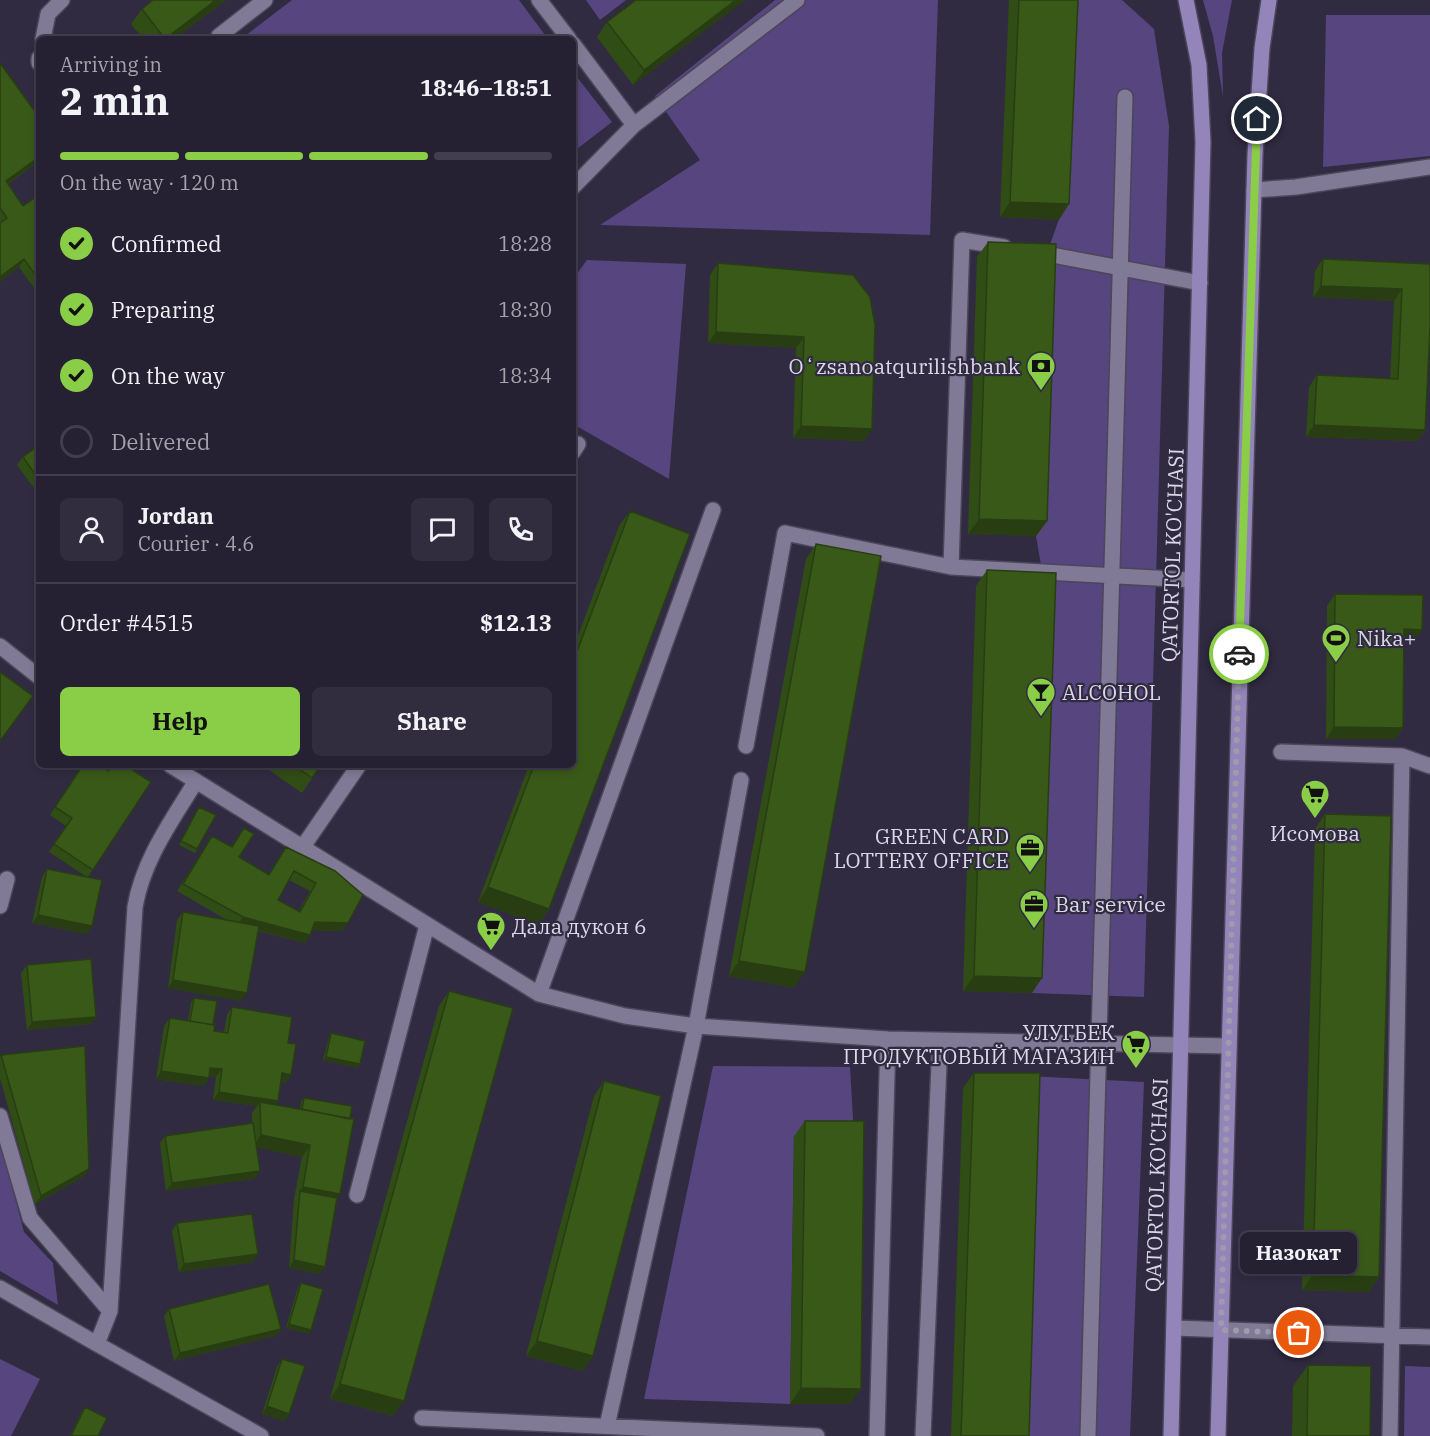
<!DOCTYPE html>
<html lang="en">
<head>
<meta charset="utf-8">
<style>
  :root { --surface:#252032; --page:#312d3e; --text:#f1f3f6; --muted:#a3a3ac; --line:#423e4d; --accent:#8ace47 }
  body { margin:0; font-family:"IBM Plex Serif",serif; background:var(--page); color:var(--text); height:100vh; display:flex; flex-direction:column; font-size:22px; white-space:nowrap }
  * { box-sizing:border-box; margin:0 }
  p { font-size:20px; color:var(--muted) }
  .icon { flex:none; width:33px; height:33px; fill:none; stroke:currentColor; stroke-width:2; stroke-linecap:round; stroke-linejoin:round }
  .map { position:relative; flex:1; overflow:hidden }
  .sheet { position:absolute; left:36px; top:36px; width:540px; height:732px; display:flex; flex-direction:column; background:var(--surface); border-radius:9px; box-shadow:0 3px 9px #0003,0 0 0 2px var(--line) }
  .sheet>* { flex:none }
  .pin { position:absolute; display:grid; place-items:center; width:51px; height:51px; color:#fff; margin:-26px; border:3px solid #fff; border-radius:50%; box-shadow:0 2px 6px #0007 }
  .courier { position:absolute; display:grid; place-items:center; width:60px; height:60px; margin:-30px; border:4px solid #8ace47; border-radius:50%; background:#fff; color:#222; box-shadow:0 2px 8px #0007 }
  .bubble { position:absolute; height:42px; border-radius:9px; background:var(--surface); box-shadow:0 3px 9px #0003,0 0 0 2px var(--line); font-size:20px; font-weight:700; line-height:42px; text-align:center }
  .summary em { font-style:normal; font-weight:700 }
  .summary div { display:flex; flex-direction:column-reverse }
  .summary { display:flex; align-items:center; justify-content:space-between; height:102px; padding:0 24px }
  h1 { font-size:39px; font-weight:700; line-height:45px }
  .bar { display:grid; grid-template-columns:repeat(4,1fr); gap:9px 6px; align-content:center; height:72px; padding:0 24px }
  .bar i { height:8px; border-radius:4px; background:var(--line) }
  .bar .on { background:var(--accent) }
  .bar p { grid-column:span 4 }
  .line { display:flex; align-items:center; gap:15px; padding:0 24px; border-top:2px solid var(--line) }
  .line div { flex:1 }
  .round { display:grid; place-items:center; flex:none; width:63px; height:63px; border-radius:9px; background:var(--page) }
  ol { padding:0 24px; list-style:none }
  li { display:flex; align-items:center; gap:18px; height:66px }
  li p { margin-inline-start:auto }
  li .icon { padding:6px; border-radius:50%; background:var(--accent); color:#111; stroke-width:4 }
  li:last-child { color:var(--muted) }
  li i { width:33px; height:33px; border:3px solid var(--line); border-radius:50% }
  .button { display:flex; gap:12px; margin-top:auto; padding:12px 24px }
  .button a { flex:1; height:69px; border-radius:9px; background:var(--accent); color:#111; font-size:24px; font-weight:700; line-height:69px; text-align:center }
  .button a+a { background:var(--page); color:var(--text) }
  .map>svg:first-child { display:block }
  .green { fill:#56457e }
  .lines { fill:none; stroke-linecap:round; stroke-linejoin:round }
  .minor-casing { stroke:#4b4659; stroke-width:18 }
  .major-casing { stroke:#4b4659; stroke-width:18 }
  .minor { stroke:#817a96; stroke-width:15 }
  .major { stroke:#9385b9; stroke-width:15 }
  .wall { fill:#314d16; fill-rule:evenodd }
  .shaded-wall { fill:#283e12 }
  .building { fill:#395919; stroke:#283e12; stroke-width:1.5; fill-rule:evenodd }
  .done { stroke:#9f9bad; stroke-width:6; stroke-dasharray:0 10.8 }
  .route { stroke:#8ace47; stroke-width:8 }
  .labels { text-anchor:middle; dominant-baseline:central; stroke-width:4.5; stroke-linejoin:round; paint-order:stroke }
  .poi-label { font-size:21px; fill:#dad7e6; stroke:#312b42; text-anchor:start }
  .street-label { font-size:21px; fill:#dad7e6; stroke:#312b42 }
</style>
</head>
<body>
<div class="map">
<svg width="1430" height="1436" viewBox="0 0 1430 1436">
  <rect width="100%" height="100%" fill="#312b42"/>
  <path class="green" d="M292 0H519L548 39H241Z
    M586 0H626L600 20Z
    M775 0H938L930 235 600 225 700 160 655 96Z
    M1068 0H1122L1154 29 1169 126 1144 997 1032 993 1045 588 1036 536 1045 259 1059 219Z
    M1203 0H1232L1222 53 1223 97 1213 36Z
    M1326 15H1430V156L1323 167Z
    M573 72 612 122 573 152Z
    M587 260 686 264 669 479 573 424V279Z
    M713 1066 850 1067 854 1136H794L790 1404 644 1399Z
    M1028 1076 1144 1082 1130 1436H1019Z
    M0 1142 24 1232 53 1263 58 1305 0 1271Z
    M0 1359 40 1379 11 1436H0Z
    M1405 1366 1430 1367V1436H1404Z"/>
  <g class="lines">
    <g class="minor-casing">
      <path id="minor" d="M539 0 569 39
        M43 39 48 14 62 0
        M221 39 219 36 265 0
        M573 44 634 125
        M39 58V63
        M573 187 634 125 797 0
        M1254 190 1296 187 1430 167
        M1036 252 1200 283
        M573 452 578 444
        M951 567 962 240 1004 247
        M0 646 39 677
        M746 746 785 533 951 567 1192 580
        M1281 752 1402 756 1430 766
        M170 765 539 994 625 1016 696 1026 888 1039 1229 1046
        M302 848 359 765
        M0 906 7 879
        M539 994 713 510
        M0 1116 30 1218 110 1311
        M357 1195 427 925
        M0 1288 97 1344 110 1311 135 907C143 860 171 822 196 781
        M1174 1328 1430 1337
        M97 1344 261 1436
        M422 1418 817 1436
        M607 1426 696 1026 741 780
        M877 1436 888 1039
        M923 1436 940 1041
        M1088 1436 1125 97
        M1390 1436 1402 756"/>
    </g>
    <g class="major-casing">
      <path id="major" d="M1171 1436 1203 142 1199 65 1186 0
        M1218 1436 1255 155 1262 48 1269 0"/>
    </g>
    <use href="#minor" class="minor"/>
    <use href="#major" class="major"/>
  </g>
  <path class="wall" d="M153 0H226L174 39H143L131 24 142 9Z
    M745 0 633 85 597 37 607 22Z
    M1009 0H1078L1059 220 1000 217Z
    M0 63 39 117V161L8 184 23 206 39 195V295L19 267 0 281Z
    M988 242 1047 521 1036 536 968 534 977 257Z
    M1323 259 1430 264 1425 430 1417 441 1306 437 1309 387 1317 375 1390 379 1394 301 1313 297 1315 271Z
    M718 263 875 325 864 441 793 438 796 348 708 343 710 275Z
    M39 445V495L17 465 23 457Z
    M630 511 549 909 538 925 478 902 529 765H573V649L619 526Z
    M816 544 794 988 729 976 806 559Z
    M987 570 1032 993 963 991 976 586Z
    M1335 594 1414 641H1404L1403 728 1395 739H1326L1327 606Z
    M82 765 151 782 88 877 87 934 32 923 42 877 47 869 87 877 49 852 66 826 50 815Z
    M262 765H321L302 793Z
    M199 807 197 849 195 853 179 845Z
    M1325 814 1379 1277 1368 1292 1302 1290 1315 829Z
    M244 828 239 857 268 875 286 847 335 871 342 931 312 930 305 943 258 931 241 1001 168 988 177 920 183 912 229 921 177 891 212 836 232 847ZM289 880 310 891 299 911 278 900Z
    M27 965 91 1024 27 1030 21 973Z
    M449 991 393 1416 330 1399 439 1006Z
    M194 998 213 1025 214 1031 224 1032 227 1015 232 1007 288 1043 291 1075 285 1083 281 1082 278 1101 275 1105 300 1109 301 1102 304 1098 337 1198 319 1274 289 1268 294 1199 302 1157 257 1147 254 1179 166 1191 160 1143 165 1136 252 1123V1113L257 1106 213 1100 216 1077 209 1076V1078L203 1086 156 1079 164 1026 170 1018 188 1021 191 1002Z
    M331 1033 357 1068 323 1060 329 1037Z
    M1 1055 89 1169 83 1177 35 1204 0 1078V1057Z
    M974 1073 1029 1436H951L963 1088Z
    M604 1081 593 1356 583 1371 526 1356 594 1096Z
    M805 1121 850 1404H790L794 1136Z
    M177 1223 253 1262 179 1272 172 1231Z
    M301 1283 309 1334 286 1328 298 1287Z
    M169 1309 281 1329 275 1336 174 1361 164 1316Z
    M282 1359 289 1414 284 1421 262 1414 277 1367Z
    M1308 1365 1370 1436H1292L1293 1386Z
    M85 1407 98 1436H70L80 1415Z"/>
  <path class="shaded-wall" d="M216 0H226L174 39H165Z
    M736 0H745L633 85 644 70Z
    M39 157V161L0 189 6 181Z
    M1010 202 1069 204 1059 220 1000 217Z
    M24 259 19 267 0 281V277Z
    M1321 286 1402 289 1394 301 1313 297Z
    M716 332 804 337 796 348 708 343Z
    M1314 425 1425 430 1417 441 1306 437Z
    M801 426 872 429 864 441 793 438Z
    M979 519 1047 521 1036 536 968 534Z
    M1404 629 1422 630 1414 641H1396Z
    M1334 727 1403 728 1395 739H1326Z
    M488 887 549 909 538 925 478 902Z
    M38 915 92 926 87 934 32 923Z
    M243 917 310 935 305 943 238 925Z
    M315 922 348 923 342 931 310 930Z
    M739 961 805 972 794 988 729 976Z
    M974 976 1042 978 1032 993 963 991Z
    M173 980 247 993 241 1001 168 988Z
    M96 1017 91 1024 27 1030 32 1022Z
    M326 1057 360 1064 357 1068 323 1060Z
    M210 1068 222 1069 216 1077 205 1075Z
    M161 1071 209 1078 203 1086 156 1079Z
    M282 1073 291 1075 285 1083 277 1081Z
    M219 1092 278 1101 272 1109 260 1102 257 1106 213 1100Z
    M261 1135 310 1145 302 1157 253 1147Z
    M89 1169 83 1177 35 1204 41 1196Z
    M260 1171 254 1179 166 1191 172 1183Z
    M303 1187 340 1194 332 1206 300 1191Z
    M258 1254 253 1262 179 1272 184 1264Z
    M294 1260 325 1267 319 1274 289 1268Z
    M1313 1275 1379 1277 1368 1292 1302 1290Z
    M289 1324 311 1330 309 1334 286 1328Z
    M281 1329 275 1336 174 1361 180 1353Z
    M537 1341 593 1356 583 1371 526 1356Z
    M340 1384 404 1401 393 1416 330 1399Z
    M801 1388 861 1389 850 1404H790Z
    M267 1406 289 1414 284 1421 262 1414Z"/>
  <path class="building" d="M153 0H216L165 39 142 9Z
    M636 0H736L644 70 607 22Z
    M1019 0H1078L1069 204 1010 202Z
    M0 63 39 117V157L6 181 23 206 39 195V280L24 259 0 277V223L7 218 0 208Z
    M988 242 1056 244 1047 521 979 519Z
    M1323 259 1430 264V328L1425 430 1314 425 1317 375 1398 379 1402 289 1321 286Z
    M718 263 853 275 870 297 875 325 872 429 801 426 804 337 716 332Z
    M39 445V480L23 457Z
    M630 511 690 534 549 909 488 887 534 765H573V662Z
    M816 544 881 556 805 972 739 961Z
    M987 570 1056 573 1042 978 974 976Z
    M1335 594 1423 595 1422 630 1404 629 1403 728 1334 727Z
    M0 672 33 696 0 741Z
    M83 765H99L108 771 112 765H125L151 782 93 870 54 844 72 818 55 807Z
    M294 765H321L312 778Z
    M199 807 216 815 197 849 181 841Z
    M1325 814 1391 816 1379 1277 1313 1275Z
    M244 828 254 834 239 857 269 875 286 847 335 871 363 895 348 923 315 922 310 935 243 917 183 884 212 836 232 847ZM294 871 316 883 300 912 278 900Z
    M47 869 102 880 92 926 38 915Z
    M183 912 259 926 247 993 173 980Z
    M91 959 96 1017 32 1022 27 965Z
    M449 991 513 1008 404 1401 340 1384Z
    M194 998 217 1001 213 1025 190 1021Z
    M232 1007 292 1017 288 1043 296 1044 291 1075 282 1073 278 1101 219 1092 222 1069 210 1068 209 1078 161 1071 170 1018 215 1025 214 1031 228 1033Z
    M331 1033 365 1041 360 1064 326 1057Z
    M85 1046 89 1169 41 1196 1 1055Z
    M974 1073H1040L1029 1436H961Z
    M604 1081 661 1096 593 1356 537 1341Z
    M304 1098 352 1106 350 1119 302 1109Z
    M260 1102 354 1119 340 1194 303 1187 310 1145 261 1135Z
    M805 1121H864L861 1389 801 1388Z
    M253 1123 260 1171 172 1183 165 1136Z
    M300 1191 337 1198 325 1267 294 1260Z
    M252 1214 258 1254 184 1264 177 1223Z
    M301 1283 323 1289 311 1330 289 1324Z
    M269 1284 281 1329 180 1353 169 1309Z
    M282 1359 305 1366 289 1414 267 1406Z
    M1308 1365 1371 1366 1370 1436H1307Z
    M85 1407 107 1418 98 1436H71Z"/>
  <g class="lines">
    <path class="done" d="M1239 654 1221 1330 1299 1333"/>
    <path class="route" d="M1239 654 1257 119"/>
  </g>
  <defs>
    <g id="bank-pin" transform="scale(1.5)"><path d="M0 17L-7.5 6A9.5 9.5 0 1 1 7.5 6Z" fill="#8ace47" stroke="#312b42"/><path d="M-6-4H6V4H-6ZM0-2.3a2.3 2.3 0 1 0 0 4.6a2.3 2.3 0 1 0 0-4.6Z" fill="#111"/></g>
    <g id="stadium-pin" transform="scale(1.5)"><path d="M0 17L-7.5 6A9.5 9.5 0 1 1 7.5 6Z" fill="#8ace47" stroke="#312b42"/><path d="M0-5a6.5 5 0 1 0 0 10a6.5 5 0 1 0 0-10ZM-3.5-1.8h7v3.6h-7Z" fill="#111"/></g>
    <g id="bar-pin" transform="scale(1.5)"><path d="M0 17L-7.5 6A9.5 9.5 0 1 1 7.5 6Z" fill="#8ace47" stroke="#312b42"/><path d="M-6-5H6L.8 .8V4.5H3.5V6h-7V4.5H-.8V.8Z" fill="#111"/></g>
    <g id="supermarket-pin" transform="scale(1.5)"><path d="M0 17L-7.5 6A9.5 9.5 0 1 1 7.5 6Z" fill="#8ace47" stroke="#312b42"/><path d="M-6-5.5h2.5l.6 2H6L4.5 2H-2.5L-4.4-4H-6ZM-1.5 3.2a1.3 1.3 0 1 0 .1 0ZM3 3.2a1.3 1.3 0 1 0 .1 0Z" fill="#111"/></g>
    <g id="office-pin" transform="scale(1.5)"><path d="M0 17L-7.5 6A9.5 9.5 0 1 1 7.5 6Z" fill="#8ace47" stroke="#312b42"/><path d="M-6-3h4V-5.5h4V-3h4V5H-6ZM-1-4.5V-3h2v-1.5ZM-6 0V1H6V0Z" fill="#111"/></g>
  </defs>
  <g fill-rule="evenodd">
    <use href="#bank-pin" x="1041" y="366"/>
    <use href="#stadium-pin" x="1336" y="638"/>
    <use href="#bar-pin" x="1041" y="692"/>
    <use href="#supermarket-pin" x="1315" y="794"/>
    <use href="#office-pin" x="1030" y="848"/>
    <use href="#office-pin" x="1034" y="904"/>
    <use href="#supermarket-pin" x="491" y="926"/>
    <use href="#supermarket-pin" x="1136" y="1044"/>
  </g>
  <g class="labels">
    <g class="poi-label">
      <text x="1020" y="366" text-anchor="end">Oʻzsanoatqurilishbank</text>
      <text x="1357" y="638">Nika+</text>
      <text x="1062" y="692">ALCOHOL</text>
      <text x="1315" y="833" text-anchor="middle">Исомова</text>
      <text x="1009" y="836" text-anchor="end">GREEN CARD<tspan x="1009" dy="24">LOTTERY OFFICE</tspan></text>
      <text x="1055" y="904">Bar service</text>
      <text x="512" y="926">Дала дукон 6</text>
      <text x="1115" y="1032" text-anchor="end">УЛУГБЕК<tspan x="1115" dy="24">ПРОДУКТОВЫЙ МАГАЗИН</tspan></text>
    </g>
    <g class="street-label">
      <text transform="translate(1172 555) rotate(-88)">QATORTOL KO'CHASI</text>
      <text transform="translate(1156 1185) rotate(-88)">QATORTOL KO'CHASI</text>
    </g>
  </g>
</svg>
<div class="pin" style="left:1299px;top:1333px;background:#ea580c"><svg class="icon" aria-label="bag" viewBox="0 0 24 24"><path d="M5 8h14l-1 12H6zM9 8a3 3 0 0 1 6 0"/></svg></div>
<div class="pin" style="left:1257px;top:119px;background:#1f2937"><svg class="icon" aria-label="home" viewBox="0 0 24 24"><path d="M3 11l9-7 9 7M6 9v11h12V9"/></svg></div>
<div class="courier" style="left:1239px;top:654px"><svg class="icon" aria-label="car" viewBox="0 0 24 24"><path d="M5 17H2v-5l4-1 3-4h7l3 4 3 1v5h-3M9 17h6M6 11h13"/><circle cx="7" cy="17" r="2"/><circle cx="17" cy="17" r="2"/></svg></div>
<div class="bubble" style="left:1240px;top:1232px;width:117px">Назокат</div>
<section class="sheet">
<div class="summary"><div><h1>2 min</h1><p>Arriving in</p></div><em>18:46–18:51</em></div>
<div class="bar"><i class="on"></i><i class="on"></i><i class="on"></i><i></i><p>On the way · 120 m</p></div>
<ol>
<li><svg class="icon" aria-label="check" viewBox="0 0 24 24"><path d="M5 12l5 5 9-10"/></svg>Confirmed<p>18:28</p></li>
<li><svg class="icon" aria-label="check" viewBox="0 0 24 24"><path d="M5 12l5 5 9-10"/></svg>Preparing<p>18:30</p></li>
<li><svg class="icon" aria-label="check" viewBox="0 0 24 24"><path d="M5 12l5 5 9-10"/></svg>On the way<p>18:34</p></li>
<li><i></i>Delivered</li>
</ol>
<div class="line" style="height:108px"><a class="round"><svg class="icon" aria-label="person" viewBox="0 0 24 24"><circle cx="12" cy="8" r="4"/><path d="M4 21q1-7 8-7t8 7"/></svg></a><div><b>Jordan</b><p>Courier · 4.6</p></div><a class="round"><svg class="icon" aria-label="chat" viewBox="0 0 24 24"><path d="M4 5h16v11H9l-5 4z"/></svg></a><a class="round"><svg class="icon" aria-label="phone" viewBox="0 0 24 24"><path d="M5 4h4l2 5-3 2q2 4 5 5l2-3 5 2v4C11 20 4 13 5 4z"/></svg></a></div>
<div class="line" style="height:78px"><div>Order #4515</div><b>$12.13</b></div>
<div class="button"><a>Help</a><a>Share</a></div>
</section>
</div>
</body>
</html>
